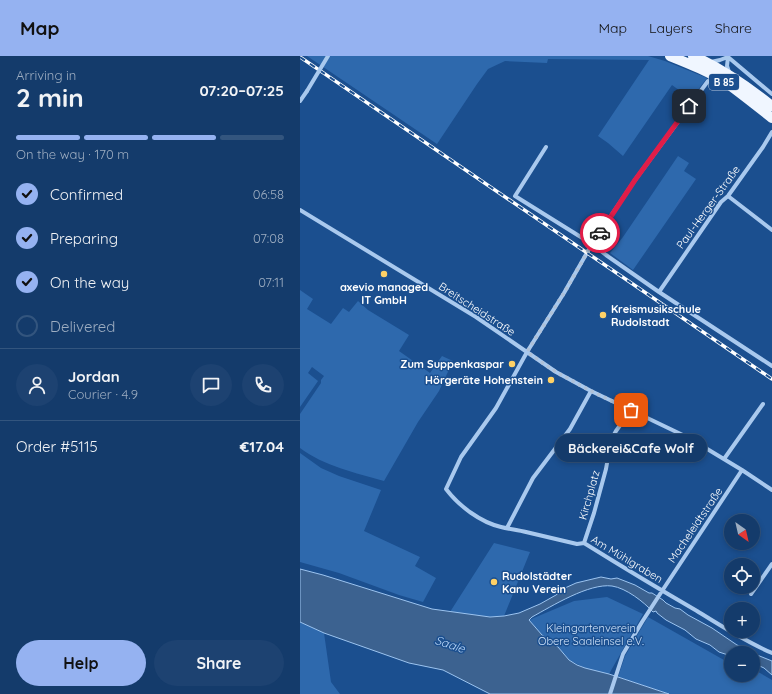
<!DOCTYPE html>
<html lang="en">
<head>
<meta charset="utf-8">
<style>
  :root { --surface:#143b6b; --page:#1d4271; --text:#f1f3f6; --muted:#9dadc1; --line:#33557e; --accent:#95b2f1 }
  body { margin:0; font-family:Quicksand,sans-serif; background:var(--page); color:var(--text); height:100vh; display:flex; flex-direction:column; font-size:15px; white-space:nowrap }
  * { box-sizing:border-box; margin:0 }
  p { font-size:13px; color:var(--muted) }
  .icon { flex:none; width:22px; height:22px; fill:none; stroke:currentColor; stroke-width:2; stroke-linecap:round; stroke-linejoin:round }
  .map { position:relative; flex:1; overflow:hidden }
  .details { display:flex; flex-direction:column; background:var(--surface); width:300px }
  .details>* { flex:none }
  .needle { width:26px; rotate:146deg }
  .controls { position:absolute; left:424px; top:458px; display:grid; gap:8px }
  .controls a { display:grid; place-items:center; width:36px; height:36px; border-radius:50%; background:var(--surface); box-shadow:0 2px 6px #0003,0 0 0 1px var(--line); font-size:20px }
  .pin { position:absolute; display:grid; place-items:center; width:34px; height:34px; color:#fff; margin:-17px; border-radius:8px; box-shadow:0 2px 6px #0006 }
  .courier { position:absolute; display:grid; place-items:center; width:40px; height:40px; margin:-20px; border:3px solid #e11d48; border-radius:50%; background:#fff; color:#222; box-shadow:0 1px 5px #0007 }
  .bubble { position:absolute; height:28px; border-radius:14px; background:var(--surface); box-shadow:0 2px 6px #0003,0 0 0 1px var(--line); font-size:13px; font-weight:700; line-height:28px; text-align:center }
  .head em { font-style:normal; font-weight:700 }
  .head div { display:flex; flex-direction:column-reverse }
  .head { display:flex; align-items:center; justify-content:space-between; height:68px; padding:0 16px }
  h1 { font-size:26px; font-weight:700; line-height:30px }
  .bar { display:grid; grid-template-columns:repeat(4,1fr); gap:6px 4px; align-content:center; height:48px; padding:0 16px }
  .bar i { height:5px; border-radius:3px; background:var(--line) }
  .bar .on { background:var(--accent) }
  .bar p { grid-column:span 4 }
  .line { display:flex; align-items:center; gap:10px; padding:0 16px; border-top:1px solid var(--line) }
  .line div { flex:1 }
  .round { display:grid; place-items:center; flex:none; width:42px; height:42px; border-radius:21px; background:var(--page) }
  ol { padding:0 16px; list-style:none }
  li { display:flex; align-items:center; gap:12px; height:44px }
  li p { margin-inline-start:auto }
  li .icon { padding:4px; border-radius:50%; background:var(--accent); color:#111; stroke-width:4 }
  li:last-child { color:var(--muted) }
  li i { width:22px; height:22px; border:2px solid var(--line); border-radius:50% }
  .cta { display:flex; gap:8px; margin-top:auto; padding:8px 16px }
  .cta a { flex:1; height:46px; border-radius:24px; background:var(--accent); color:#111; font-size:16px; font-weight:700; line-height:46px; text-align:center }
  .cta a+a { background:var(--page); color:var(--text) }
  header { display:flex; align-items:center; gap:24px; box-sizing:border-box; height:56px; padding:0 20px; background:var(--accent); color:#111 }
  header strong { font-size:19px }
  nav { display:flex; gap:22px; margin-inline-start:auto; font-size:14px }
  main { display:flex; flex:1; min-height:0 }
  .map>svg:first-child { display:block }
  .green { fill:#2e69ad }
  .water { fill:#3c6290; stroke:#9cc4f0 }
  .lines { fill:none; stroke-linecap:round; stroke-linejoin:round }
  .minor { stroke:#a9c9ee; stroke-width:4 }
  .primary { stroke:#f0f6ff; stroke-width:10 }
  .rail-casing { stroke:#fff; stroke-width:3.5 }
  .rail { stroke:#1b4f8f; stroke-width:2; stroke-dasharray:6; stroke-linecap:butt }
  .minor-bridge { stroke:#a9c9ee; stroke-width:4 }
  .done { stroke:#afc1d8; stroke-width:4; stroke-dasharray:0 7.2 }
  .route { stroke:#e11d48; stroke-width:5 }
  .poi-dot { fill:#ffd166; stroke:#1b4f8f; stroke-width:1.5 }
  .labels { text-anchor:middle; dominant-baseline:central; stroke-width:3; stroke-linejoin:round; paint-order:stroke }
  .shield { fill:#1b4f8f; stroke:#bbcadd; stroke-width:1 }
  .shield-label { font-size:10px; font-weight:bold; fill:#fff }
  .street-label { font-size:11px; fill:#fff; stroke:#1b4f8f }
  .poi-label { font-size:11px; font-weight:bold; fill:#fff; stroke:#1b4f8f; text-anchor:start }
  .park-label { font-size:11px; fill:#cfe3fa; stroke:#1b4f8f }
  .water-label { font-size:12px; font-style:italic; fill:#b5d3f5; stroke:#1b4f8f }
</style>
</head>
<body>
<header>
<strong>Map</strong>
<nav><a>Map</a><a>Layers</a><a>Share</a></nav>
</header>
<main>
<section class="details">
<div class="head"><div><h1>2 min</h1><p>Arriving in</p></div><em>07:20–07:25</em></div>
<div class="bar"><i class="on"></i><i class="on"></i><i class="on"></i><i></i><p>On the way · 170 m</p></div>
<ol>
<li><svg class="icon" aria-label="check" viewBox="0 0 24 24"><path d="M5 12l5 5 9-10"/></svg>Confirmed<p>06:58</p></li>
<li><svg class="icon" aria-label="check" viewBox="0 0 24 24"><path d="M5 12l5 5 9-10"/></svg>Preparing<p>07:08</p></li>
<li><svg class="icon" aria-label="check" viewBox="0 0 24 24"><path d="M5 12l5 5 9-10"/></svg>On the way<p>07:11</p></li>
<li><i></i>Delivered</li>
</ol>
<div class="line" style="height:72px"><a class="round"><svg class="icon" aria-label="person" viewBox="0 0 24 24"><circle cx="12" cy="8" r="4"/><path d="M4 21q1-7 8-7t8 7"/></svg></a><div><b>Jordan</b><p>Courier · 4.9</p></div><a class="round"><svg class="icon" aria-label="chat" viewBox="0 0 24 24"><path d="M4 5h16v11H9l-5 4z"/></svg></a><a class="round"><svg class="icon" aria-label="phone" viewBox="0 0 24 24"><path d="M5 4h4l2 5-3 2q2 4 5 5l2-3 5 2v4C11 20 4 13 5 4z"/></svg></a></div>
<div class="line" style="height:52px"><div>Order #5115</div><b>€17.04</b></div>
<div class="cta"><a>Help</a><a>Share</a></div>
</section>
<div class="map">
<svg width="472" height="638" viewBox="0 0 472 638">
  <rect width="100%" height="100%" fill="#1b4f8f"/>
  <path class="green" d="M7 0H348L365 5 407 22 391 43 372 29 323 100 308 87 298 80 349 4 248 3 247 7 205 5 188 13 177 28 137 88Z
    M378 100 389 107 384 115 396 123 333 214 310 197 323 181Z
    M0 234 13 243 7 253 31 268 43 252 49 256 58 245 68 254 109 279 99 295 130 317 142 300 153 305 139 335 118 366 84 425C56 417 24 410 0 392V358L21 327V324L24 320 12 311 8 317 18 325 0 351Z
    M0 397 21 412 39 420 81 434 64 475 120 501 115 510 136 522 123 546 99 539 39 517 0 506Z
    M194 487 230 496 204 560 190 561 150 556Z
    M307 541 343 558 309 618 285 612 269 604 258 591 242 579 229 564 274 545Z
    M348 561 431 608V619H453V613L472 624V638H369L318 621 325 600Z
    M0 566 24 577 31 626 40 638H0Z"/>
  <path class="water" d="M0 513 23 519 132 553 190 561 204 560 219 557 240 548 256 539 265 532 276 527 301 521 311 523 317 522 335 529 349 537H352L363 544 366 547 375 552 380 553 388 559 412 572 437 589 445 592 457 599 472 605V619L464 612 453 607V597H431V600L419 596 410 589 396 583 385 574 366 564 357 557 356 555 353 556C344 546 326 532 312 530 289 527 252 550 232 561L229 564 242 579 258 591 269 604 277 609 285 612 309 618 369 638H190L143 614 109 607 24 577 0 566Z"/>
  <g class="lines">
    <path class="minor" d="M428 1 472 38
      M428 1 427 10 429 16
      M411 6 420 4 428 1
      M408 25 335 124 292 188 264 237 227 296 196 352 161 401 146 433C159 450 180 466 201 471 209 473 218 474 226 476 243 480 260 484 277 488L284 487C321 510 359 533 397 555 421 570 446 586 472 597
      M0 45 7 35
      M246 91 215 140 292 188 306 199 359 236 472 310
      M428 140 472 174
      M0 154 176 261 256 316 291 335 389 382 442 414 472 434
      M359 236 421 146 428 140 463 91 472 76
      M424 403 463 348
      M207 472 233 422 270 373 291 335
      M284 487 294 457 306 413 311 384 316 375 331 354
      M451 538 472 508
      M310 638 323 598 342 566 362 535 442 414"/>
    <path class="primary" d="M370 0C390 8 410 16 428 28 443 39 458 51 472 62
      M393 0C422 12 448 31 472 50"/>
    <g class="rail-casing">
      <path id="rail" d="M0 1 472 323"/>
    </g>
    <use href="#rail" class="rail"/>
    <path class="minor-bridge" d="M7 35 28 0"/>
  </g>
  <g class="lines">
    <path class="done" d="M300 177 292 188 264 237 227 296 256 316 291 335 331 354"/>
    <path class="route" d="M300 177 335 124 389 50"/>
  </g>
  <g class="poi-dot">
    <circle cx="84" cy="218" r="4"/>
    <circle cx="303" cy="259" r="4"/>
    <circle cx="212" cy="308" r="4"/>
    <circle cx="251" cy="324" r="4"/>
    <circle cx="194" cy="526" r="4"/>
  </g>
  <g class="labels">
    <rect class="shield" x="409" y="18" width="30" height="16" rx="3"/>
    <g class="shield-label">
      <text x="424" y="26">B 85</text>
    </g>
    <g class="street-label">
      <text transform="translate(408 151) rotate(-54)">Paul-Herger-Straße</text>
      <text transform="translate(177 253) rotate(33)">Breitscheidstraße</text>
      <text transform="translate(289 439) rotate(-74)">Kirchplatz</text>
      <text transform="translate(395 469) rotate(-56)">Macheleidtstraße</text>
      <text transform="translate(327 503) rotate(31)">Am Mühlgraben</text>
    </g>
    <g class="poi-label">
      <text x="84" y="231" text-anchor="middle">axevio managed<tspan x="84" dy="13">IT GmbH</tspan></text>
      <text x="311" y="253">Kreismusikschule<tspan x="311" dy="13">Rudolstadt</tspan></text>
      <text x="204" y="308" text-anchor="end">Zum Suppenkaspar</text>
      <text x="243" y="324" text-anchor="end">Hörgeräte Hohenstein</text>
      <text x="202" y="520">Rudolstädter<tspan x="202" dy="13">Kanu Verein</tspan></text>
    </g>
    <g class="park-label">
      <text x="291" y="572">Kleingartenverein<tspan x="291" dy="13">Obere Saaleinsel e.V.</tspan></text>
    </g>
    <g class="water-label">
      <text transform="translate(150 588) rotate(18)">Saale</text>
    </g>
  </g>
</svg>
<div class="controls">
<a><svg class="needle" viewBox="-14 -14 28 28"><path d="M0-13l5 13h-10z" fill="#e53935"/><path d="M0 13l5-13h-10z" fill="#9dadc1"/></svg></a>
<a><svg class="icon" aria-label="locate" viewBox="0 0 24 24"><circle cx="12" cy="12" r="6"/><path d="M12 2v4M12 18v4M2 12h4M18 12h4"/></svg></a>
<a>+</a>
<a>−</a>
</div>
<div class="pin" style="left:331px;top:354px;background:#ea580c"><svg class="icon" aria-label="bag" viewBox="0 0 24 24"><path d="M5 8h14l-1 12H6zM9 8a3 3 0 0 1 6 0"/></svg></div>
<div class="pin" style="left:389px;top:50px;background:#1f2937"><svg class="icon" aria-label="home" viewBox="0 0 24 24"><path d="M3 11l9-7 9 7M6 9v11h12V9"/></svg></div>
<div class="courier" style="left:300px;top:177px"><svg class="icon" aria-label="car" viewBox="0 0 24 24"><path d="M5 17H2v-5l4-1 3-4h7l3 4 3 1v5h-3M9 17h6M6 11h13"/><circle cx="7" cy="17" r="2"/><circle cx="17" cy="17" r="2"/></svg></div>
<div class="bubble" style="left:255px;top:378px;width:152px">Bäckerei&amp;Cafe Wolf</div>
</div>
</main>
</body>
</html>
